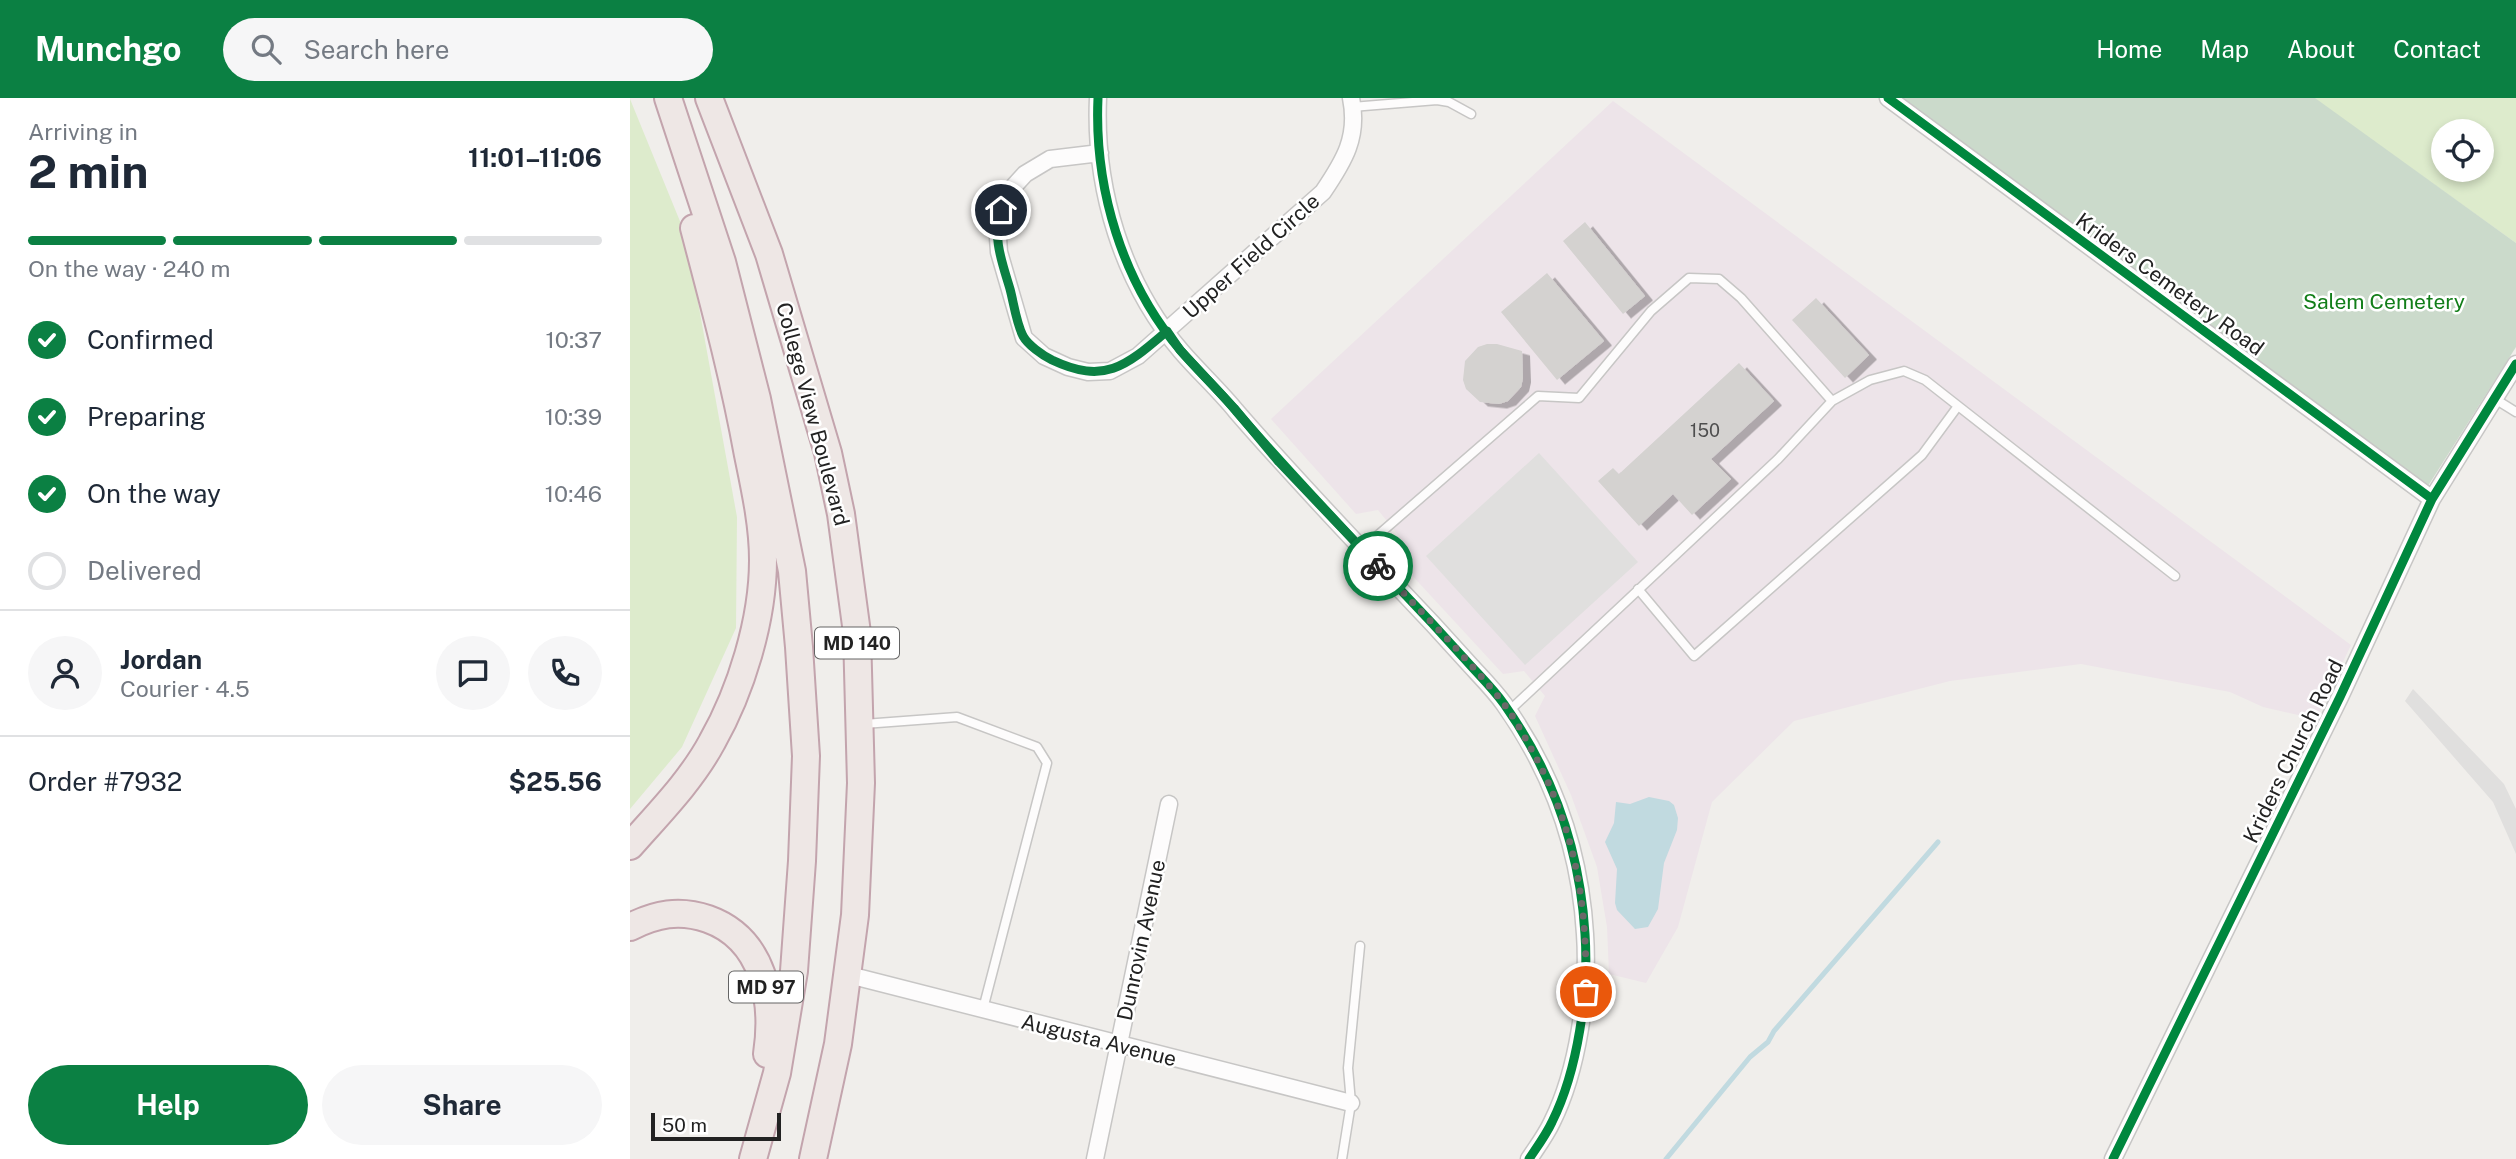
<!DOCTYPE html>
<html lang="en">
<head>
<meta charset="utf-8">
<style>
  :root { --surface:#fff; --page:#f6f6f7; --text:#1f2937; --muted:#747a83; --line:#e0e1e3; --accent:#0b8043 }
  body { margin:0; font-family:"Public Sans",sans-serif; background:var(--page); color:var(--text); height:100vh; display:flex; flex-direction:column; font-size:26px; white-space:nowrap }
  * { box-sizing:border-box; margin:0 }
  p { font-size:23px; color:var(--muted) }
  .icon { flex:none; width:38px; height:38px; fill:none; stroke:currentColor; stroke-width:2; stroke-linecap:round; stroke-linejoin:round }
  .map { position:relative; flex:1; overflow:hidden }
  .panel { display:flex; flex-direction:column; background:var(--surface); width:630px }
  .panel>* { flex:none }
  .tools { position:absolute; left:1801px; top:21px; display:grid; gap:14px }
  .tools a { display:grid; place-items:center; width:63px; height:63px; border-radius:50%; background:var(--surface); box-shadow:0 4px 10px #0003; font-size:35px }
  .scale { position:absolute; left:21px; bottom:18px; width:130px; box-sizing:border-box; padding-left:7px; border:4px solid #222; border-top:0; font-size:19px; line-height:24px; white-space:nowrap; color:#222; -webkit-text-stroke:5px #fff; paint-order:stroke }
  .pin { position:absolute; display:grid; place-items:center; width:60px; height:60px; color:#fff; margin:-30px; border:4px solid #fff; border-radius:50%; box-shadow:0 2px 7px #0007 }
  .courier { position:absolute; display:grid; place-items:center; width:70px; height:70px; margin:-35px; border:5px solid #0b8043; border-radius:50%; background:#fff; color:#222; box-shadow:0 2px 9px #0007 }
  .head em { font-style:normal; font-weight:700 }
  .head div { display:flex; flex-direction:column-reverse }
  .head { display:flex; align-items:center; justify-content:space-between; height:119px; padding:0 28px }
  h1 { font-size:46px; font-weight:700; line-height:52px }
  .bar { display:grid; grid-template-columns:repeat(4,1fr); gap:10px 7px; align-content:center; height:84px; padding:0 28px }
  .bar i { height:9px; border-radius:5px; background:var(--line) }
  .bar .active { background:var(--accent) }
  .bar p { grid-column:span 4 }
  .line { display:flex; align-items:center; gap:18px; padding:0 28px; border-top:2px solid var(--line) }
  .line div { flex:1 }
  .round { display:grid; place-items:center; flex:none; width:74px; height:74px; border-radius:37px; background:var(--page) }
  ol { padding:0 28px; list-style:none }
  li { display:flex; align-items:center; gap:21px; height:77px }
  li p { margin-inline-start:auto }
  li .icon { padding:7px; border-radius:50%; background:var(--accent); color:#fff; stroke-width:4 }
  li:last-child { color:var(--muted) }
  li i { width:38px; height:38px; border:4px solid var(--line); border-radius:50% }
  .action { display:flex; gap:14px; margin-top:auto; padding:14px 28px }
  .action a { flex:1; height:80px; border-radius:42px; background:var(--accent); color:#fff; font-size:28px; font-weight:700; line-height:80px; text-align:center }
  .action a+a { background:var(--page); color:var(--text) }
  header { display:flex; align-items:center; gap:42px; box-sizing:border-box; height:98px; padding:0 35px; background:var(--accent); color:#fff }
  header strong { font-size:33px }
  nav { display:flex; gap:38px; margin-inline-start:auto; font-size:24px }
  .search { width:490px; height:63px; background:var(--page); display:flex; align-items:center; gap:18px; box-sizing:border-box; padding:0 24px; border-radius:38px; color:var(--muted); font-size:26px }
  main { display:flex; flex:1; min-height:0 }
  .map>svg:first-child { display:block }
  .industrial { fill:#ede4e9 }
  .grass { fill:#ddebcc; fill-rule:evenodd }
  .cemetery { fill:#cbdacb }
  .parking { fill:#e0dfde }
  .water { fill:#c1dae0 }
  .lines { fill:none; stroke-linecap:round; stroke-linejoin:round }
  .stream { stroke:#c1dae0; stroke-width:5 }
  .building { fill:#d4d2d0; filter:url(#shadow) }
  .service-casing { stroke:#c7c6c5; stroke-width:11 }
  .minor-casing { stroke:#c7c6c5; stroke-width:19 }
  .trunk-casing { stroke:#c3a4ad; stroke-width:30 }
  .service { stroke:#fdfcfc; stroke-width:8 }
  .minor { stroke:#fdfcfc; stroke-width:16 }
  .trunk { stroke:#eee7e5; stroke-width:26 }
  .cycleway-casing { stroke:#fff; stroke-width:13 }
  .cycleway { stroke:#00873e; stroke-width:9 }
  .done { stroke:#6a6968; stroke-width:7; stroke-dasharray:0 12.6 }
  .route { stroke:#0b8043; stroke-width:9 }
  .labels { text-anchor:middle; dominant-baseline:central; stroke-width:5; stroke-linejoin:round; paint-order:stroke }
  .number-label { font-size:18px; fill:#4e4e4e }
  .shield { fill:#fff; stroke:#646464; stroke-width:2 }
  .shield-label { font-size:19px; font-weight:bold; fill:#222 }
  .street-label { font-size:21px; fill:#222; stroke:#fff }
  .park-label { font-size:21px; fill:#127e19; stroke:#fff }
</style>
</head>
<body>
<header>
<strong>Munchgo</strong>
<div class="search"><svg class="icon" aria-label="search" viewBox="0 0 24 24"><circle cx="10" cy="10" r="6"/><path d="M15 15l6 6"/></svg>Search here</div>
<nav><a>Home</a><a>Map</a><a>About</a><a>Contact</a></nav>
</header>
<main>
<section class="panel">
<div class="head"><div><h1>2 min</h1><p>Arriving in</p></div><em>11:01–11:06</em></div>
<div class="bar"><i class="active"></i><i class="active"></i><i class="active"></i><i></i><p>On the way · 240 m</p></div>
<ol>
<li><svg class="icon" aria-label="check" viewBox="0 0 24 24"><path d="M5 12l5 5 9-10"/></svg>Confirmed<p>10:37</p></li>
<li><svg class="icon" aria-label="check" viewBox="0 0 24 24"><path d="M5 12l5 5 9-10"/></svg>Preparing<p>10:39</p></li>
<li><svg class="icon" aria-label="check" viewBox="0 0 24 24"><path d="M5 12l5 5 9-10"/></svg>On the way<p>10:46</p></li>
<li><i></i>Delivered</li>
</ol>
<div class="line" style="height:126px"><a class="round"><svg class="icon" aria-label="person" viewBox="0 0 24 24"><circle cx="12" cy="8" r="4"/><path d="M4 21q1-7 8-7t8 7"/></svg></a><div><b>Jordan</b><p>Courier · 4.5</p></div><a class="round"><svg class="icon" aria-label="chat" viewBox="0 0 24 24"><path d="M4 5h16v11H9l-5 4z"/></svg></a><a class="round"><svg class="icon" aria-label="phone" viewBox="0 0 24 24"><path d="M5 4h4l2 5-3 2q2 4 5 5l2-3 5 2v4C11 20 4 13 5 4z"/></svg></a></div>
<div class="line" style="height:91px"><div>Order #7932</div><b>$25.56</b></div>
<div class="action"><a>Help</a><a>Share</a></div>
</section>
<div class="map">
<svg width="1886" height="1061" viewBox="0 0 1886 1061">
  <defs>
    <filter id="shadow"><feDropShadow dx="8" dy="4.5" stdDeviation="0" flood-color="#0004"/></filter>
  </defs>
  <rect width="100%" height="100%" fill="#f0eeeb"/>
  <path class="industrial" d="M983 3 1721 547 1686 621 1633 609 1600 594 1451 566 1320 583 1164 623 1082 704 1048 829 1016 885 979 876 977 829 967 769 941 697 905 618 915 598 894 573 873 576 766 460 769 438 748 412 726 416 641 321Z"/>
  <path class="grass" d="M1683 0H1886V145ZM1813 33H1852V72H1813Z
    M0 1 56 138 107 419 106 530 52 649 0 711Z"/>
  <path class="cemetery" d="M1266 0H1685L1886 145V249L1798 388Z"/>
  <path class="parking" d="M909 355 1008 464 895 567 796 458Z
    M1783 591 1874 686 1886 711V756L1863 704 1775 603Z"/>
  <path class="water" d="M1019 699 1039 703 1044 707 1048 720 1047 732 1034 765 1028 811 1018 829 1005 831 987 812 985 805 987 771 975 744 984 725 986 704 1000 706Z"/>
  <g class="lines">
    <path class="stream" d="M1036 1061 1120 959 1138 944 1144 933 1308 744"/>
  </g>
  <path class="building" d="M955 124 1015 198 993 216 933 143Z
    M917 175 974 243 927 282 871 214Z
    M1186 200 1239 257 1215 280 1162 222Z
    M857 246H867L892 253 893 280 891 289 878 303 869 306 850 304 836 291 833 282 835 263 848 249Z
    M1109 265 1144 303 1081 361 1101 381 1062 417 1043 396 1009 428 968 383 983 370 989 376Z"/>
  <g class="lines">
    <g class="service-casing">
      <path id="service" d="M722 9 807 2 819 4 841 16
        M1865 301 1886 314
        M1202 303 1240 282 1274 273 1295 282 1545 478
        M732 451 908 298 949 300 1021 213 1059 180 1089 181 1111 200 1202 303 1148 361 879 613
        M1008 491 1064 558 1292 357 1328 308
        M234 626 327 619 407 649 417 665 353 911
        M712 1061 721 1005 718 970 730 848"/>
    </g>
    <g class="minor-casing">
      <path id="minor" d="M468 0C464 90 492 184 551 253 569 274 589 292 606 313 657 372 711 429 765 486 791 513 816 540 841 568 852 580 864 592 874 606 923 675 950 752 955 836 959 894 948 972 922 1024 916 1037 907 1049 899 1061
        M1258 0 1802 401
        M470 55 420 61 395 76 375 98 367 126 369 154 394 240 414 258 438 269 458 274 480 273 508 258 693 94C714 63 729 39 721 0
        M219 877 721 1005
        M465 1061 539 706
        M1483 1061 1710 599 1802 401 1886 266"/>
    </g>
    <g class="trunk-casing">
      <path id="trunk" d="M38 0 92 164 127 301 162 473 169 549 176 658 172 763 164 873 147 975 123 1061
        M79 0 139 156 198 355 211 416 227 535 231 685 225 817 208 946 183 1061
        M0 748C29 715 61 683 82 644 111 593 133 522 133 462 133 427 125 391 118 357 104 280 84 206 64 130
        M0 829C26 816 49 811 78 821 134 841 145 903 137 956"/>
    </g>
    <use href="#service" class="service"/>
    <use href="#minor" class="minor"/>
    <use href="#trunk" class="trunk"/>
    <g class="cycleway-casing">
      <path id="cycleway" d="M468 0C464 90 492 184 551 253 569 274 589 292 606 313 657 372 711 429 765 486 791 513 816 540 841 568 852 580 864 592 874 606 923 675 950 752 955 836 959 894 948 972 922 1024 916 1037 907 1049 899 1061
        M1258 0 1802 401
        M1483 1061 1710 599 1802 401 1886 266"/>
    </g>
    <use href="#cycleway" class="cycleway"/>
  </g>
  <g class="lines">
    <path class="done" d="M748 468C789 512 833 555 871 602 882 616 891 632 899 647 945 728 957 802 956 894"/>
    <path class="route" d="M371 112C362 139 372 164 380 191 384 206 386 224 393 238 398 247 412 257 422 262 475 287 496 268 537 233L550 252 604 310 649 364 748 468"/>
  </g>
  <g class="labels">
    <g class="number-label">
      <text x="1075" y="332">150</text>
    </g>
    <g class="shield">
      <rect x="185" y="529.5" width="84" height="31" rx="5"/>
      <rect x="99" y="873.5" width="74" height="31" rx="5"/>
    </g>
    <g class="shield-label">
      <text x="227" y="545">MD 140</text>
      <text x="136" y="889">MD 97</text>
    </g>
    <g class="street-label">
      <text transform="translate(621 158) rotate(-42)">Upper Field Circle</text>
      <text transform="translate(1540 186) rotate(36)">Kriders Cemetery Road</text>
      <text transform="translate(183 316) rotate(75)">College View Boulevard</text>
      <text transform="translate(1663 653) rotate(-64)">Kriders Church Road</text>
      <text transform="translate(511 842) rotate(-78)">Dunrovin Avenue</text>
      <text transform="translate(469 942) rotate(14)">Augusta Avenue</text>
    </g>
    <g class="park-label">
      <text x="1754" y="203">Salem Cemetery</text>
    </g>
  </g>
</svg>
<div class="tools">
<a><svg class="icon" aria-label="locate" viewBox="0 0 24 24"><circle cx="12" cy="12" r="6"/><path d="M12 2v4M12 18v4M2 12h4M18 12h4"/></svg></a>
</div>
<div class="scale">50 m</div>
<div class="pin" style="left:956px;top:894px;background:#ea580c"><svg class="icon" aria-label="bag" viewBox="0 0 24 24"><path d="M5 8h14l-1 12H6zM9 8a3 3 0 0 1 6 0"/></svg></div>
<div class="pin" style="left:371px;top:112px;background:#1f2937"><svg class="icon" aria-label="home" viewBox="0 0 24 24"><path d="M3 11l9-7 9 7M6 9v11h12V9"/></svg></div>
<div class="courier" style="left:748px;top:468px"><svg class="icon" aria-label="bike" viewBox="0 0 24 24"><circle cx="6" cy="16" r="4"/><circle cx="18" cy="16" r="4"/><path d="M6 16l4-8h5l3 8M10 8l3 8H6M13 5h3"/></svg></div>
</div>
</main>
</body>
</html>
